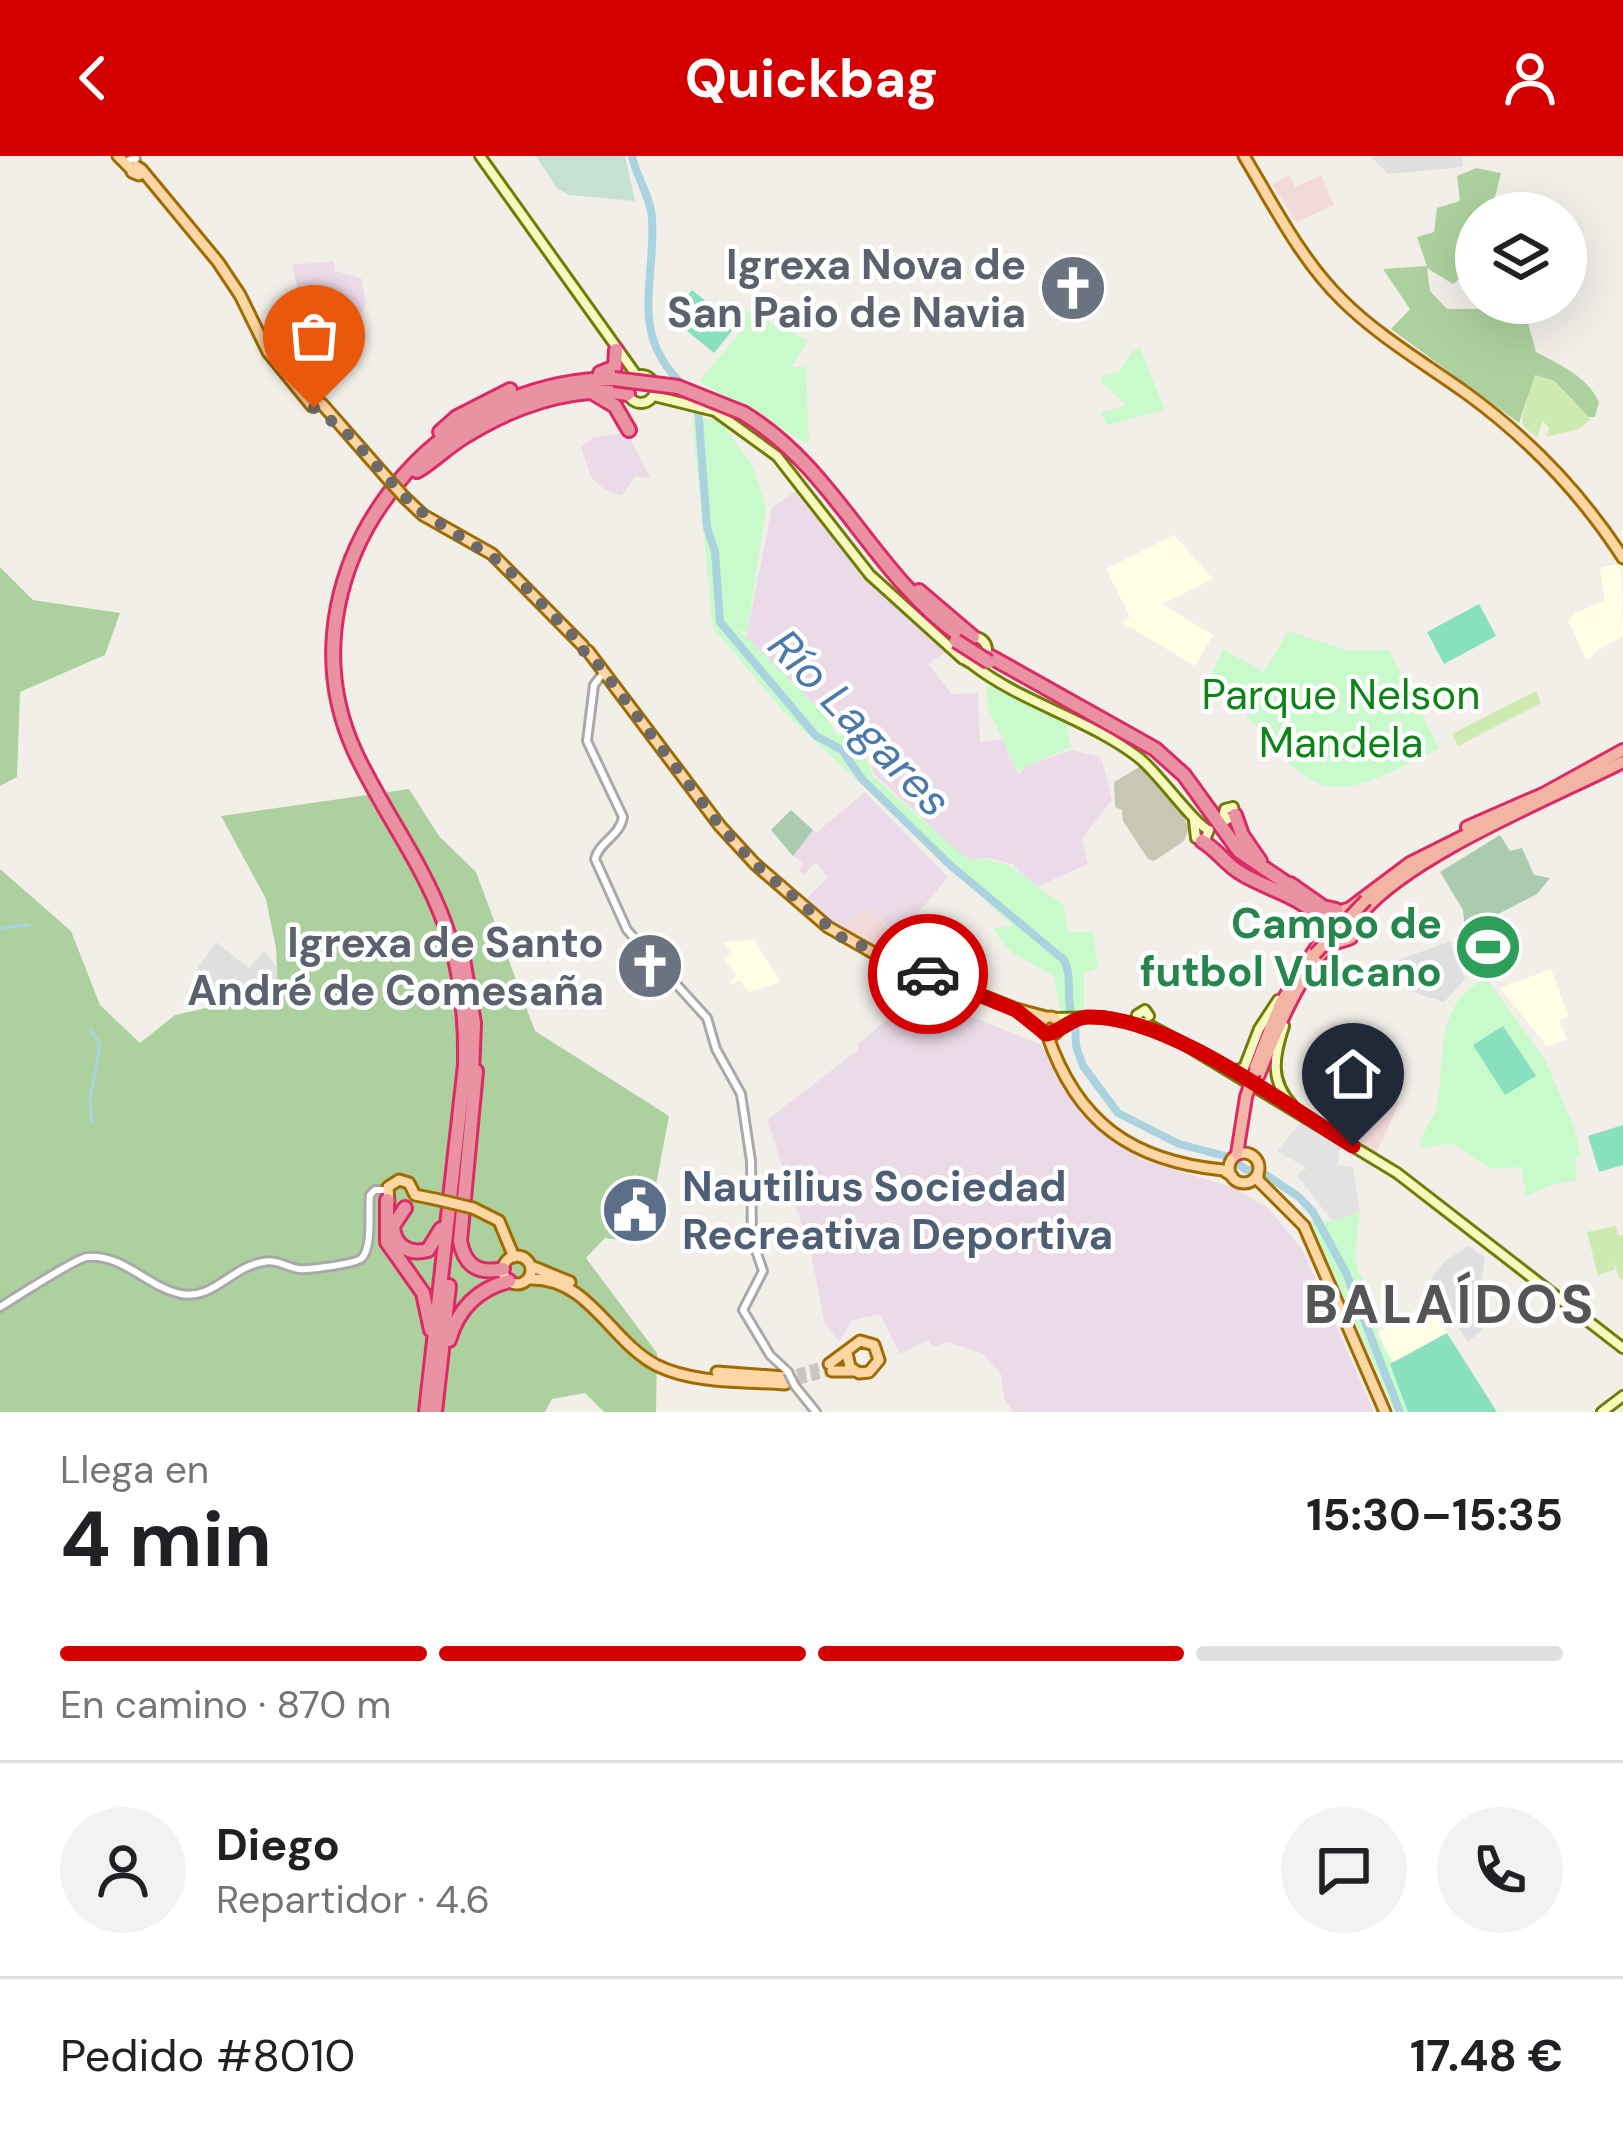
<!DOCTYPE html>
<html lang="es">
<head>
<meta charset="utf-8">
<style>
  :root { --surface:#fff; --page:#f2f2f2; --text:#202124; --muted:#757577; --line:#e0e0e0; --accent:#d40000 }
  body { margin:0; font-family:"DM Sans",sans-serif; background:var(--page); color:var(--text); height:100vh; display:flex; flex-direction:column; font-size:45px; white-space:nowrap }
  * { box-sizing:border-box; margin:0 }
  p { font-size:39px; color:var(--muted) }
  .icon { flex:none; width:66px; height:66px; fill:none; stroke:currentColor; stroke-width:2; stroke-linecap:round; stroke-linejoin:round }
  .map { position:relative; height:1256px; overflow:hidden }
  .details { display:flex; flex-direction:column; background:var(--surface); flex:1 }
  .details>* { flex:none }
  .fabs { position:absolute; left:1455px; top:36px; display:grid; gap:24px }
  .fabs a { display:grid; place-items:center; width:132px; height:132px; border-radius:50%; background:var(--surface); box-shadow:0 12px 48px #0002; font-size:60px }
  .pin { position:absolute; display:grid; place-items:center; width:102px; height:102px; color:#fff; margin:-123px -51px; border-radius:50% 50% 50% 0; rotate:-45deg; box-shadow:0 0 12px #0007 }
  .pin .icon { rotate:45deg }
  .courier { position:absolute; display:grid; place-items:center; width:120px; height:120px; margin:-60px; border:9px solid #d40000; border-radius:50%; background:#fff; color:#222; box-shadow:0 3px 15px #0007 }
  .head em { font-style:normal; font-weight:700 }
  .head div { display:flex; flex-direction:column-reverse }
  .head { display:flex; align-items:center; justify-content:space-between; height:204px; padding:0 60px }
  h1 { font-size:78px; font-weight:700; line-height:90px }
  .bar { display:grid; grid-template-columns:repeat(4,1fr); gap:18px 12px; align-content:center; height:144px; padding:0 60px }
  .bar i { height:15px; border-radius:9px; background:var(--line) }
  .bar .current { background:var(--accent) }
  .bar p { grid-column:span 4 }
  .line { display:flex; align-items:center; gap:30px; padding:0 60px; border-top:3px solid var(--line) }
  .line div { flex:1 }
  .round { display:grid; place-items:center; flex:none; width:126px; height:126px; border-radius:63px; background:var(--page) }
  header { display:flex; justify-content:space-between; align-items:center; height:156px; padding:0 60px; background:var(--accent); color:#fff; font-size:54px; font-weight:700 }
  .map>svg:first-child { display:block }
  .residential { fill:#e0dfdf }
  .commercial { fill:#f2dad9 }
  .industrial { fill:#ebdbe8 }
  .education { fill:#ffffe5 }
  .construction { fill:#c7c7b4 }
  .grass { fill:#cdebb0 }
  .forest { fill:#add19e }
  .wetland { fill:#c6e0d4 }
  .cemetery { fill:#aacbaf }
  .park { fill:#c8facc }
  .pitch { fill:#88e0be }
  .parking { fill:#e2e2e2 }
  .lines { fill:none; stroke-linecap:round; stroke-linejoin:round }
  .stream { stroke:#aad3df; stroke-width:3 }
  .river { stroke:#aad3df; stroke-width:8 }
  .primary-tunnel { stroke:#c8c6c1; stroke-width:9; stroke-dasharray:9 4.5; stroke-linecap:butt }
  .tertiary-casing { stroke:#a9a9a9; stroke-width:12 }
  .secondary-casing { stroke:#707d05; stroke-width:14 }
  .primary-casing { stroke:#a06b00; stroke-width:15 }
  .trunk-casing { stroke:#dc2a67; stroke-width:16 }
  .motorway-casing { stroke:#dc2a67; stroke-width:18 }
  .tertiary { stroke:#fff; stroke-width:6 }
  .secondary { stroke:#f7fabf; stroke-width:8 }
  .primary { stroke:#fcd6a4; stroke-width:9 }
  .trunk { stroke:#f2b4a3; stroke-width:10 }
  .motorway { stroke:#e892a2; stroke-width:12 }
  .tertiary-bridge-casing { stroke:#a9a9a9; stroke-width:12; stroke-linecap:butt }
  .primary-bridge-casing { stroke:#a06b00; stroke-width:15; stroke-linecap:butt }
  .trunk-bridge-casing { stroke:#dc2a67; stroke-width:16; stroke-linecap:butt }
  .motorway-bridge-casing { stroke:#dc2a67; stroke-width:18; stroke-linecap:butt }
  .tertiary-bridge { stroke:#fff; stroke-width:6 }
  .primary-bridge { stroke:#fcd6a4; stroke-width:9 }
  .trunk-bridge { stroke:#f2b4a3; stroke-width:10 }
  .motorway-bridge { stroke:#e892a2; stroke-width:12 }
  .done { stroke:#6b6a68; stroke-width:12; stroke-dasharray:0 21.6 }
  .route { stroke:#d40000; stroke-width:15 }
  .labels { text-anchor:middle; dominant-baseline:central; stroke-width:9; stroke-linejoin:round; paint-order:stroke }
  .worship-label { font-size:42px; font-weight:bold; fill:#5b616d; stroke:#fff; text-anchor:end }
  .park-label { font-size:42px; fill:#0c8416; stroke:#fff }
  .leisure-label { font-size:42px; font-weight:bold; fill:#27864d; stroke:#fff; text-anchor:end }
  .service-label { font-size:42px; font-weight:bold; fill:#4e5e75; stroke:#fff; text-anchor:start }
  .water-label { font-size:45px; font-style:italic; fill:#4a7aab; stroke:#fff }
  .district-label { font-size:54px; font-weight:bold; letter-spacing:3px; fill:#555; stroke:#fff }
</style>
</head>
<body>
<header><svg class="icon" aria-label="back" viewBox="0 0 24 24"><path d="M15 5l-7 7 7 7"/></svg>Quickbag<svg class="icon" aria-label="person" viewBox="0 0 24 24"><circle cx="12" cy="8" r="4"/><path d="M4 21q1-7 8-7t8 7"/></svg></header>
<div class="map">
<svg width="1623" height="1256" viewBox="0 0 1623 1256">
  <rect width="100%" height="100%" fill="#f2efe9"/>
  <path class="residential" d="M1370 0H1462L1463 11 1388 18Z
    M1450 785 1465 823 1444 846 1406 834 1385 809Z
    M216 786 249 812 264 795 284 820 277 832 267 843 206 858 213 844 222 839 219 832H197L194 817Z
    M1469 1090 1485 1102 1479 1142 1483 1173 1468 1186 1443 1149 1429 1143 1432 1121 1445 1105Z"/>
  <path class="commercial" d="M1289 19 1295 31 1321 19 1334 49 1296 66 1272 28Z
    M870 751 900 788 888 796 842 774Z
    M1326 939 1400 945 1376 998 1323 966Z"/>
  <path class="industrial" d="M334 105 335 115 361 122 366 145 360 162 334 161 326 145 300 144 292 109Z
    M627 277 651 323 635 320 622 340 605 334 591 321 581 291 594 281Z
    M801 332 866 418 946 496 928 508 952 538 978 537 980 586 1002 583 1018 618 1028 609 1071 594 1101 601 1112 644 1082 683 1088 708 1034 732 1013 708 988 702 967 704 874 618 860 579H849L841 569 812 553 766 508 746 482 772 351Z
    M865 636 948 721 898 782 870 751 842 774 824 763 804 745 828 721 816 706 804 719 799 715 803 707 793 700 813 674 817 676Z
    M898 832 1040 888 1080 957 1119 991 1146 1005 1234 1032 1268 1052 1302 1093 1374 1256H1013L1004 1242 1001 1218 982 1197 947 1186 934 1191 928 1184 900 1198 880 1158 853 1164 839 1186 824 1166 811 1097 767 964 858 894V888L887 864 886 858 898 846Z"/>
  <path class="education" d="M1174 379 1213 423 1162 448 1213 479 1195 510 1121 466 1130 461 1106 413Z
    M1621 407 1623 480 1598 494 1587 505 1568 465 1575 457 1605 445 1600 412Z
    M754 784 781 826 748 836 740 824 734 828 730 825 737 819 724 803 732 797 724 786Z
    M1551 813 1568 860 1559 864 1567 884 1547 890 1500 832Z
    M1423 1150 1433 1155 1447 1177 1390 1208 1379 1176Z"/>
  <path class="construction" d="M1141 610 1176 647 1189 672 1184 685 1154 705 1148 703 1123 665 1122 654 1115 651 1114 626Z"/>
  <path class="grass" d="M1534 219 1553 225 1591 263 1579 273 1546 281 1549 272 1543 265 1537 282 1523 270 1522 263Z
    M1536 535 1541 547 1458 590 1452 578Z
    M1616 1070 1618 1079H1623V1122L1620 1124 1613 1104 1615 1113 1598 1120 1587 1076Z"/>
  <path class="forest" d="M1476 12 1501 17 1491 57H1476V109L1453 128 1427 112 1430 135 1447 153H1524L1536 196C1560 209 1587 220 1599 246L1595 261H1589L1554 225 1535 219 1519 267 1391 173 1410 153 1383 113 1427 110 1417 81 1434 76 1437 52 1460 45 1457 20Z
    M0 411 33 444 120 457 105 499 20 536 17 621 0 630Z
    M409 633 439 680 476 716 535 875 669 960 645 1087 605 1082 586 1102 657 1197 656 1256H604L585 1237 552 1243 545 1256H0V713L71 775 100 849 140 887 175 859 278 836 276 792 266 743 221 660Z"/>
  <path class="wetland" d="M536 0H625L635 45 569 39 557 32Z"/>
  <path class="cemetery" d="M791 654 813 674 793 700 771 674Z
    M1500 679 1510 695 1522 692 1534 719 1550 722 1537 738 1465 775 1463 754 1440 716Z"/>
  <path class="park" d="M726 141C749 160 781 170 808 185L791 211H806L809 289 699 225 744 172Z
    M1140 192 1165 254 1107 269 1101 257 1126 249 1101 225V220L1120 215 1131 196Z
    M692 262 719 264 753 310 766 352 747 477 738 473 827 561 837 579H857L873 620 968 704C1015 700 1027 727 1064 749L1068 777 1093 775 1098 812 1084 817V861L1061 858 1054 820 1011 796 993 772 1013 770 785 557 713 472Z
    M1288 475 1349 495 1389 494 1439 592C1326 651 1318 648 1238 548L1231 552 1206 531 1223 493 1264 516Z
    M987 529 1066 565 1071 591 1017 615 988 552Z
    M1482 824 1490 827 1545 904 1573 969 1581 999 1575 1002 1577 1024 1552 1029 1526 1040 1521 1011 1492 1013 1451 987 1425 992 1419 987C1424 973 1436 960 1438 944 1445 898 1435 851 1482 824Z
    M1360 1056 1355 1100 1358 1114 1371 1138 1379 1183 1423 1256H1395L1308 1065H1332Z"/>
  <path class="pitch" d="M692 134 736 170 714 197 670 161Z
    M1479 448 1496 480 1444 508 1427 476Z
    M1503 870 1536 920 1505 939 1473 889Z
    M1623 969V1009L1599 1016 1588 980Z
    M1447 1177 1497 1256H1408L1390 1208Z"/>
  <path class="parking" d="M1303 964 1341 988 1337 1009 1353 1011 1360 1056 1332 1065 1297 1019 1307 1012 1277 995Z"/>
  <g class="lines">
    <path class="stream" d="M0 772 29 769
      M90 873 100 888 90 943 92 967"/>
    <path class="river" d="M632 0C636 21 651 41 652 62 656 128 628 177 683 229
      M698 251 707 371 715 396 720 466 816 580 842 594 862 623 950 709 1064 804C1073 823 1066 836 1071 857
      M1075 867 1076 890 1083 910 1118 957 1179 988 1229 1001 1245 1013 1263 1017 1299 1041 1313 1056 1346 1117 1400 1256"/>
    <path class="primary-tunnel" d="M784 1221 829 1208
      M785 1228 832 1215"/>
    <g class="tertiary-casing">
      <path id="tertiary" d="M129 4 136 3
        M604 516 594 529 587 585 623 661C620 680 599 686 595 703L627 774 707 862 716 893 741 938 751 1005 752 1083 763 1115 743 1154 770 1199 788 1216
        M0 1151C15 1142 76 1102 87 1101 124 1098 147 1131 181 1138 214 1144 231 1111 263 1106 277 1103 286 1111 299 1113 308 1114 356 1108 362 1102 373 1090 368 1054 370 1039L375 1034H387
        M795 1230 816 1256"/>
    </g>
    <g class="secondary-casing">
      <path id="secondary" d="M480 0 637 220
        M627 233a14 14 0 1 1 28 0a14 14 0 1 1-28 0Z
        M654 240 715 255 777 300 870 419 963 503
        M961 494a13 13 0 1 1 26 0a13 13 0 1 1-26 0Z
        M972 508C1022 547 1087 562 1138 601 1158 616 1195 670 1209 674L1205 684 1196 682 1194 665
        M1233 651 1235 659 1221 667 1225 653Z
        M1137 859 1145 854 1149 860
        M1055 862 1104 861 1127 866
        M1127 866H1143L1179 885 1397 1017 1623 1192
        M1284 870C1274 900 1269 925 1293 950
        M1059 873 1078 862
        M1230 915 1244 912 1259 873 1278 844
        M1602 1256 1623 1240"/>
    </g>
    <g class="primary-casing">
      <path id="primary" d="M118 0 132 14
        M1244 0C1273 48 1301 104 1342 144 1378 180 1424 207 1466 237 1528 282 1581 337 1623 402
        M136 10 141 13 139 19 132 16Z
        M142 14 218 106 240 139 268 196 312 250
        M322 248 387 322
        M405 342 423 359 492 398 583 490
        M588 495 720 670 755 708 828 771 872 796 1016 853 1046 861
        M1041 870a9 9 0 1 1 18 0a9 9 0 1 1-18 0Z
        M1047 878C1077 967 1132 1005 1223 1014L1232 1020
        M1229 1012a15 15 0 1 1 30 0a15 15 0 1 1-30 0Z
        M1258 1017V1024L1304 1070 1385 1256
        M389 1046 388 1031 399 1024 409 1027 415 1039 435 1043
        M473 1052 499 1065 514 1101
        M503 1114a14 14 0 1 1 28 0a14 14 0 1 1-28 0Z
        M531 1110 570 1126
        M529 1123C589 1121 609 1184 656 1209 694 1228 744 1225 785 1228
        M829 1208 860 1185 874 1189 879 1204 869 1216 859 1217 850 1211 847 1197
        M832 1215H854
        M717 1216 784 1221"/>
    </g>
    <g class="trunk-casing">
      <path id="trunk" d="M1467 671 1545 637 1623 594
        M1255 911 1280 848 1322 782 1326 760 1350 752 1410 707 1476 674
        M1259 919C1270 890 1305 802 1334 788 1339 785 1346 785 1351 782 1356 773 1355 765 1362 757 1412 698 1552 642 1623 606
        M1237 998 1246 941"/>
    </g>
    <g class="motorway-casing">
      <path id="motorway" d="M600 217 615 211 616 194
        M595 238 615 250 629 274
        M743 257C836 313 871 416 960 480
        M440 276 457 261 510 234
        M417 315C433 306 447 291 464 281 510 252 572 228 628 238
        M919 435 973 481
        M991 501 1155 593 1184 619 1239 695 1295 733
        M1235 659 1242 679 1260 705
        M1202 685C1216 693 1225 707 1239 716 1266 734 1304 739 1323 767
        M1290 728 1323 751 1336 754
        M461 791 474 867 472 919
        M476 915 460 1085C465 1111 479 1118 503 1113
        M387 1044V1086L423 1137 431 1174
        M405 1052 393 1070C394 1090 409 1099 428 1094L441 1073
        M449 1184C458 1153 477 1133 509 1125
        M426 1256 465 909C466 860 461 812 444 766 422 706 382 654 355 596 311 500 337 395 405 318 458 258 534 224 614 223
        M435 1256 449 1130"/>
    </g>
    <use href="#tertiary" class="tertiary"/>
    <use href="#secondary" class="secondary"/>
    <use href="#primary" class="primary"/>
    <use href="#trunk" class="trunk"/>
    <use href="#motorway" class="motorway"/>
    <g class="tertiary-bridge-casing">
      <path id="tertiary-bridge" d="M788 1216 795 1230"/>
    </g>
    <g class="primary-bridge-casing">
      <path id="primary-bridge" d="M387 322 405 342
        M435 1043 473 1052"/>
    </g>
    <g class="trunk-bridge-casing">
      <path id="trunk-bridge" d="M1315 798 1366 744
        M1246 941 1254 917"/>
    </g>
    <g class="motorway-bridge-casing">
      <path id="motorway-bridge" d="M614 223 678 231 743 257
        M956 485 989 506"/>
    </g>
    <use href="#tertiary-bridge" class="tertiary-bridge"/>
    <use href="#primary-bridge" class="primary-bridge"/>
    <use href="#trunk-bridge" class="trunk-bridge"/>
    <use href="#motorway-bridge" class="motorway-bridge"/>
  </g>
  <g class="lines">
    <path class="done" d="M314 252 345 275 414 351 503 408 583 490V495H588L720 670 755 708 841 781 928 818"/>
    <path class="route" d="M928 818 1016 854 1046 878C1062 876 1070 862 1087 861 1166 858 1285 949 1353 990"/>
  </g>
  <defs>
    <g id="church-disc" transform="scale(3.45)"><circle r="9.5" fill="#6b7280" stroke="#fff"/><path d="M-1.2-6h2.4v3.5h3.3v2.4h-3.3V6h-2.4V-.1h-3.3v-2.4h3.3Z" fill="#fff"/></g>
    <g id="stadium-disc" transform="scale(3.45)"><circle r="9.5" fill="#2e9e5b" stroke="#fff"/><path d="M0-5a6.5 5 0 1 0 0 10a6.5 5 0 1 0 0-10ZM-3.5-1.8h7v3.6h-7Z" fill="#fff"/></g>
    <g id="civic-disc" transform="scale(3.45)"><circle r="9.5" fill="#5c6f8a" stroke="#fff"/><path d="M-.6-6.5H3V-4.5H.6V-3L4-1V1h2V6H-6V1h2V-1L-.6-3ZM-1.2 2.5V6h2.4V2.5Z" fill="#fff"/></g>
  </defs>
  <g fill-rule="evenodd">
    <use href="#church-disc" x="1073" y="132"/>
    <use href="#stadium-disc" x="1488" y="791"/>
    <use href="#church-disc" x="650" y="810"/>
    <use href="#civic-disc" x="635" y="1054"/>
  </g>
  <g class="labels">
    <g class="worship-label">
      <text x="1026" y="108">Igrexa Nova de<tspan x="1026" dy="48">San Paio de Navia</tspan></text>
      <text x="604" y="786">Igrexa de Santo<tspan x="604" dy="48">André de Comesaña</tspan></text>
    </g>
    <g class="park-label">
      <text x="1341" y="538">Parque Nelson<tspan x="1341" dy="48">Mandela</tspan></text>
    </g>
    <g class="leisure-label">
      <text x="1442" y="767">Campo de<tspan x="1442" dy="48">futbol Vulcano</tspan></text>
    </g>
    <g class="service-label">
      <text x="682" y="1030">Nautilius Sociedad<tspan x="682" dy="48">Recreativa Deportiva</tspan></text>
    </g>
    <g class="water-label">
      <text transform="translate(860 567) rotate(46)">Río Lagares</text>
    </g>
    <g class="district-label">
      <text x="1450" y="1148">BALAÍDOS</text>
    </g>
  </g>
</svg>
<div class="fabs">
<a><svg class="icon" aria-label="layers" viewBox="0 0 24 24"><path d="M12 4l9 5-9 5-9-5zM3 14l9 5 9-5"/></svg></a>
</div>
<div class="pin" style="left:314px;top:252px;background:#ea580c"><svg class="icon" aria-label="bag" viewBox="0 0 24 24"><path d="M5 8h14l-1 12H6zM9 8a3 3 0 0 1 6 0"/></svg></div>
<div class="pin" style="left:1353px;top:990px;background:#1f2937"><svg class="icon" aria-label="home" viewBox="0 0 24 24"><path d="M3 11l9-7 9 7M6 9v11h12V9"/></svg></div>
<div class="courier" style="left:928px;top:818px"><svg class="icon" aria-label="car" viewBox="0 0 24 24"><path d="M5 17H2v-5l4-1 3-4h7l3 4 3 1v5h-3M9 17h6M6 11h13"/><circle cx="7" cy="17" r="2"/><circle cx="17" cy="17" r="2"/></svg></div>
</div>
<section class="details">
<div class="head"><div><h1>4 min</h1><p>Llega en</p></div><em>15:30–15:35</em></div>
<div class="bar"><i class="current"></i><i class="current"></i><i class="current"></i><i></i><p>En camino · 870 m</p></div>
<div class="line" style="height:216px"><a class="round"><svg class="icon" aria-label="person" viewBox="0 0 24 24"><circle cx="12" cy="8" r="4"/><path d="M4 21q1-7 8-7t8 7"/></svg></a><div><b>Diego</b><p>Repartidor · 4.6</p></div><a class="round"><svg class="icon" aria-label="chat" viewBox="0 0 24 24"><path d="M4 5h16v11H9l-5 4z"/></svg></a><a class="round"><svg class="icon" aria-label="phone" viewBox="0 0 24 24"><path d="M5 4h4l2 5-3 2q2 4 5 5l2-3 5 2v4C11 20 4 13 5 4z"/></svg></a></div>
<div class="line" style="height:156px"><div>Pedido #8010</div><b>17.48 €</b></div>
</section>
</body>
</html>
